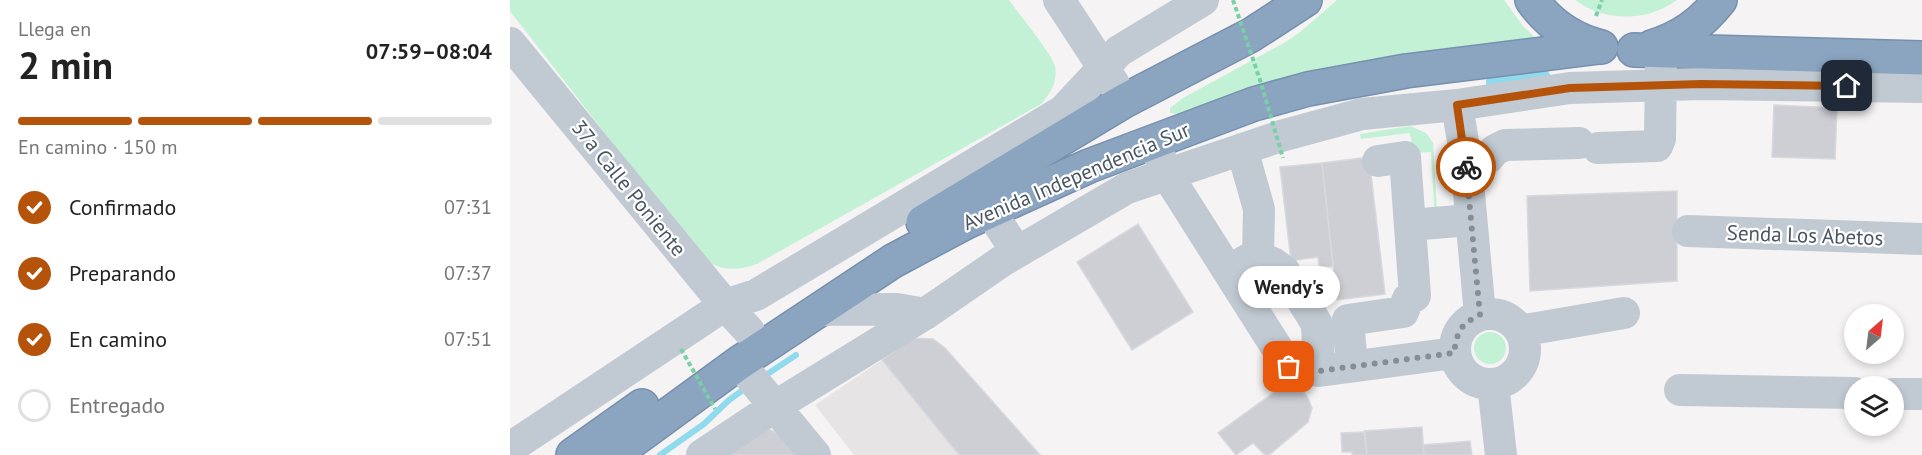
<!DOCTYPE html>
<html lang="es">
<head>
<meta charset="utf-8">
<style>
  :root { --surface:#fff; --page:#f6f6f6; --text:#222; --muted:#767676; --line:#e0e0e0; --accent:#b45309 }
  body { margin:0; font-family:"PT Sans",sans-serif; background:var(--page); color:var(--text); height:100vh; display:flex; flex-direction:column; font-size:22px; white-space:nowrap }
  * { box-sizing:border-box; margin:0 }
  p { font-size:20px; color:var(--muted) }
  .icon { flex:none; width:33px; height:33px; fill:none; stroke:currentColor; stroke-width:2; stroke-linecap:round; stroke-linejoin:round }
  .map { position:relative; flex:1; overflow:hidden }
  .side { display:flex; flex-direction:column; background:var(--surface); width:510px }
  .side>* { flex:none }
  .needle { width:39px; rotate:28deg }
  .tools { position:absolute; left:1334px; top:304px; display:grid; gap:12px }
  .tools a { display:grid; place-items:center; width:60px; height:60px; border-radius:50%; background:var(--surface); box-shadow:0 3px 9px #0003; font-size:30px }
  .pin { position:absolute; display:grid; place-items:center; width:51px; height:51px; color:#fff; margin:-26px; border-radius:12px; box-shadow:0 3px 9px #0006 }
  .courier { position:absolute; display:grid; place-items:center; width:60px; height:60px; margin:-30px; border:4px solid #b45309; border-radius:50%; background:#fff; color:#222; box-shadow:0 2px 8px #0007 }
  .bubble { position:absolute; height:42px; border-radius:21px; background:var(--surface); box-shadow:0 3px 9px #0003; font-size:20px; font-weight:800; line-height:42px; text-align:center }
  .head em { font-style:normal; font-weight:800 }
  .head div { display:flex; flex-direction:column-reverse }
  .head { display:flex; align-items:center; justify-content:space-between; height:102px; padding:0 18px }
  h1 { font-size:39px; font-weight:800; line-height:45px }
  .bar { display:grid; grid-template-columns:repeat(4,1fr); gap:9px 6px; align-content:center; height:72px; padding:0 18px }
  .bar i { height:8px; border-radius:4px; background:var(--line) }
  .bar .selected { background:var(--accent) }
  .bar p { grid-column:span 4 }
  ol { padding:0 18px; list-style:none }
  li { display:flex; align-items:center; gap:18px; height:66px }
  li p { margin-inline-start:auto }
  li .icon { padding:6px; border-radius:50%; background:var(--accent); color:#fff; stroke-width:4 }
  li:last-child { color:var(--muted) }
  li i { width:33px; height:33px; border:3px solid var(--line); border-radius:50% }
  main { display:flex; flex:1; min-height:0 }
  .map>svg:first-child { display:block }
  .education { fill:#e6e4e5 }
  .green { fill:#c3f1d5 }
  .lines { fill:none; stroke-linecap:round; stroke-linejoin:round }
  .stream { stroke:#90daee; stroke-width:6 }
  .canal { stroke:#90daee; stroke-width:22 }
  .building { fill:#cdcfd5; stroke:#d7d9de; stroke-width:1.5 }
  .highway-casing { stroke:#7690ad; stroke-width:36 }
  .path { stroke:#7ad0a6; stroke-width:4; stroke-dasharray:4.5 3; stroke-linecap:butt }
  .minor { stroke:#c1cad2; stroke-width:32 }
  .highway { stroke:#8ba5c1; stroke-width:33 }
  .path-bridge { stroke:#7ad0a6; stroke-width:4; stroke-dasharray:4.5 3; stroke-linecap:butt }
  .done { stroke:#868d94; stroke-width:6; stroke-dasharray:0 10.8 }
  .route { stroke:#b45309; stroke-width:8 }
  .labels { text-anchor:middle; dominant-baseline:central; stroke-width:4.5; stroke-linejoin:round; paint-order:stroke }
  .street-label { font-size:21px; fill:#4a5661; stroke:#fff }
</style>
</head>
<body>
<main>
<section class="side">
<div class="head"><div><h1>2 min</h1><p>Llega en</p></div><em>07:59–08:04</em></div>
<div class="bar"><i class="selected"></i><i class="selected"></i><i class="selected"></i><i></i><p>En camino · 150 m</p></div>
<ol>
<li><svg class="icon" aria-label="check" viewBox="0 0 24 24"><path d="M5 12l5 5 9-10"/></svg>Confirmado<p>07:31</p></li>
<li><svg class="icon" aria-label="check" viewBox="0 0 24 24"><path d="M5 12l5 5 9-10"/></svg>Preparando<p>07:37</p></li>
<li><svg class="icon" aria-label="check" viewBox="0 0 24 24"><path d="M5 12l5 5 9-10"/></svg>En camino<p>07:51</p></li>
<li><i></i>Entregado</li>
</ol>
</section>
<div class="map">
<svg width="1412" height="455" viewBox="0 0 1412 455">
  <rect width="100%" height="100%" fill="#f5f3f3"/>
  <path class="education" d="M372 360 449 455H344L305 405Z"/>
  <path class="green" d="M0 0H499C508 13 542 54 545 66 548 81 541 93 531 104L247 264C225 272 205 271 188 253L0 11Z
    M827 0H994L1013 26 1028 40 976 43 920 51 705 102 667 114 660 113V108L673 98 774 43 789 33Z
    M1065 0H1167C1137 22 1095 22 1065 0Z
    M900 126 916 133 923 143 927 210 909 209 924 207 921 152 903 153 900 133 851 139 850 134Z
    M964 348a16 16 0 1 1 32 0a16 16 0 1 1-32 0Z"/>
  <g class="lines">
    <path class="stream" d="M253 377 286 355
      M150 455 194 424 219 400 237 387"/>
    <path class="canal" d="M987 82 1030 79"/>
  </g>
  <path class="building" d="M1264 105 1327 108 1325 159 1262 157Z
    M859 157 875 294 827 300 812 163Z
    M812 163 823 266 809 268 808 257 781 261 770 167Z
    M1167 191V281L1020 291 1017 196Z
    M628 224 683 312 622 350 567 262Z
    M403 338 423 339 435 348 530 455H449L372 360Z
    M784 378 798 398 802 408 798 422 759 455H755L743 443 726 455 708 433Z
    M912 427 914 455H857L854 431Z
    M258 429 269 434 287 455H214Z
    M855 432 857 455H842V452H832L831 433Z
    M960 441 962 455H914L913 445Z"/>
  <g class="lines">
    <g class="highway-casing">
      <path id="highway" d="M1022 0C1039 24 1063 40 1091 47
        M1142 47C1171 38 1191 24 1210 0
        M1124 50 1412 58
        M413 222 614 101 741 35 795 0
        M63 455 132 406
        M103 455 229 363 383 261 456 222 579 166 744 104 798 89 896 71 1089 47"/>
    </g>
    <path class="path" d="M1086 16 1092 0"/>
    <path class="minor" d="M549 0 604 84
      M0 43 215 305 239 331
      M947 105 956 160 970 315
      M1088 148 1147 146 1150 139 1151 64
      M732 149 749 209 748 257
      M649 155 656 173 779 367 809 371 944 353
      M956 160 978 158 985 150 995 145 1069 143
      M480 211 507 252
      M900 225 960 220
      M1178 231 1412 239
      M718 271 737 260 748 257 763 263 774 271 807 324 809 371
      M309 310 387 309 415 314
      M945 349a35 35 0 1 1 70 0a35 35 0 1 1-70 0Z
      M1010 331 1114 313
      M229 363 305 455
      M842 366 838 320 893 312 898 299 905 296 895 157 868 161
      M983 384 991 455
      M1170 390 1344 393
      M1383 394H1412
      M0 448 215 305 246 295 553 111 609 51 693 0
      M192 455 264 407 415 314 492 261 617 188 771 136 852 114 947 105 1060 88 1191 84 1412 87"/>
    <use href="#highway" class="highway"/>
    <path class="path-bridge" d="M723 0 750 80 773 158
      M171 349 205 409"/>
  </g>
  <g class="lines">
    <path class="done" d="M779 367 809 371 944 353C947 332 950 324 970 315L956 167"/>
    <path class="route" d="M956 167 947 105 1060 88 1191 84 1337 86"/>
  </g>
  <g class="labels">
    <g class="street-label">
      <text transform="translate(566 176) rotate(-23)">Avenida Independencia Sur</text>
      <text transform="translate(119 188) rotate(51)">37a Calle Poniente</text>
      <text transform="translate(1295 235) rotate(2)">Senda Los Abetos</text>
    </g>
  </g>
</svg>
<div class="tools">
<a><svg class="needle" viewBox="-14 -14 28 28"><path d="M0-13l5 13h-10z" fill="#e53935"/><path d="M0 13l5-13h-10z" fill="#767676"/></svg></a>
<a><svg class="icon" aria-label="layers" viewBox="0 0 24 24"><path d="M12 4l9 5-9 5-9-5zM3 14l9 5 9-5"/></svg></a>
</div>
<div class="pin" style="left:779px;top:367px;background:#ea580c"><svg class="icon" aria-label="bag" viewBox="0 0 24 24"><path d="M5 8h14l-1 12H6zM9 8a3 3 0 0 1 6 0"/></svg></div>
<div class="pin" style="left:1337px;top:86px;background:#1f2937"><svg class="icon" aria-label="home" viewBox="0 0 24 24"><path d="M3 11l9-7 9 7M6 9v11h12V9"/></svg></div>
<div class="courier" style="left:956px;top:167px"><svg class="icon" aria-label="bike" viewBox="0 0 24 24"><circle cx="6" cy="16" r="4"/><circle cx="18" cy="16" r="4"/><path d="M6 16l4-8h5l3 8M10 8l3 8H6M13 5h3"/></svg></div>
<div class="bubble" style="left:728px;top:266px;width:102px">Wendy's</div>
</div>
</main>
</body>
</html>
